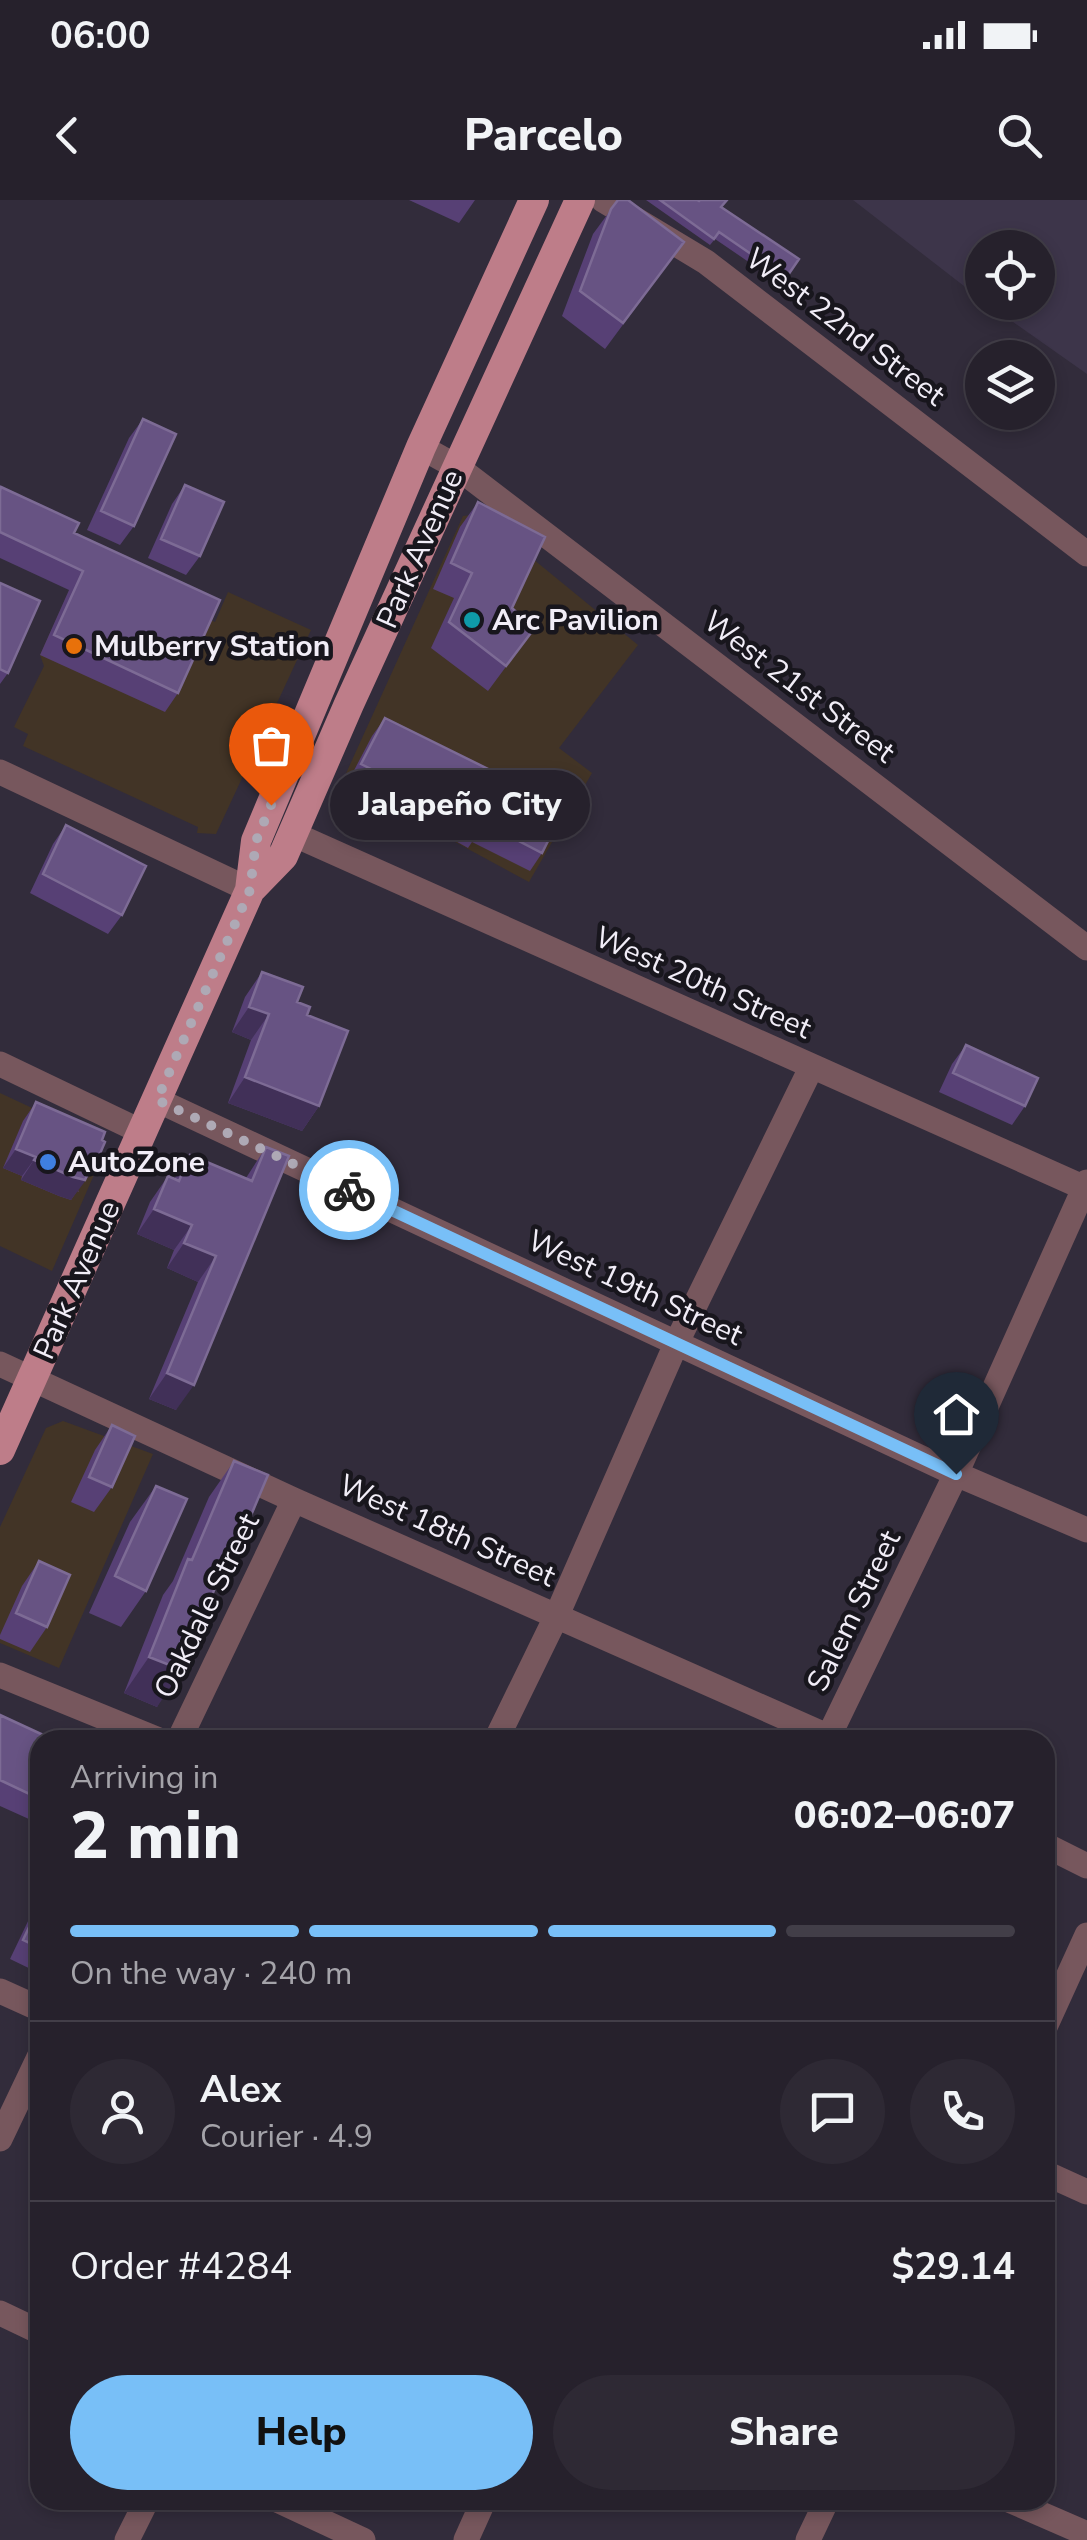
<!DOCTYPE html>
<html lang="en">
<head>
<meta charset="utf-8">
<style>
  :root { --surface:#26212c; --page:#2e2934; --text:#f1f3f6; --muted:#a4a3a9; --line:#423e48; --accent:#78bff7 }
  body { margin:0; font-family:"Nunito Sans",sans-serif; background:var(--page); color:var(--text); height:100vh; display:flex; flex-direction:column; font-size:38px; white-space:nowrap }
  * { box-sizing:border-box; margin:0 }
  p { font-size:32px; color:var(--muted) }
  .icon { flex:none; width:55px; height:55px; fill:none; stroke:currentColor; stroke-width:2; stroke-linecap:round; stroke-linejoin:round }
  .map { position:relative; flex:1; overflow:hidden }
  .details { position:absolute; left:30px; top:1530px; width:1025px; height:780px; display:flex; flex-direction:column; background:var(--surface); border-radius:30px; box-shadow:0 5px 15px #0003,0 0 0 2px var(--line) }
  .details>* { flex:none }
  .controls { position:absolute; left:965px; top:30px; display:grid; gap:20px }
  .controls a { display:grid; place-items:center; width:90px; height:90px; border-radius:50%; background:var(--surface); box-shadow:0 5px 15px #0003,0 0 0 2px var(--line); font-size:50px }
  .pin { position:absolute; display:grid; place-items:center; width:85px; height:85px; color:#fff; margin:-102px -42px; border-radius:50% 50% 50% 0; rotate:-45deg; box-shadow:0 0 10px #0007 }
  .pin .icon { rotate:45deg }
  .courier { position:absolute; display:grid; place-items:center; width:100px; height:100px; margin:-50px; border:8px solid #78bff7; border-radius:50%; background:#fff; color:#222; box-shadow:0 2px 12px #0007 }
  .bubble { position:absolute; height:70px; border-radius:35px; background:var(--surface); box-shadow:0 5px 15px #0003,0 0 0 2px var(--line); font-size:32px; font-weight:800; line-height:70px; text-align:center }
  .headline em { font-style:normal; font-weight:800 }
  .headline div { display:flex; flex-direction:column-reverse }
  .headline { display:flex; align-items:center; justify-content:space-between; height:170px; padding:0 40px }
  h1 { font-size:65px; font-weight:800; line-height:75px }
  .bar { display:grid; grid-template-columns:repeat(4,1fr); gap:15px 10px; align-content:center; height:120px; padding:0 40px }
  .bar i { height:12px; border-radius:8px; background:var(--line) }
  .bar .on { background:var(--accent) }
  .bar p { grid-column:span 4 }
  .line { display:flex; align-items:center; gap:25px; padding:0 40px; border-top:2px solid var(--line) }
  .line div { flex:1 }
  .round { display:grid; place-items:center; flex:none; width:105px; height:105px; border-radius:52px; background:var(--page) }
  .cta { display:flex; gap:20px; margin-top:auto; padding:20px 40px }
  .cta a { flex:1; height:115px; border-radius:60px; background:var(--accent); color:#111; font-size:40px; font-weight:800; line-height:115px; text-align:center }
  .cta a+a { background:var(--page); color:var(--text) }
  .status { display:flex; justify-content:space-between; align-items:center; height:70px; padding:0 50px; background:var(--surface); direction:ltr }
  .status svg { height:28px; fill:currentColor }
  header { display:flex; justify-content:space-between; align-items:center; height:130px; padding:0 40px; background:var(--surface); font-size:45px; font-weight:800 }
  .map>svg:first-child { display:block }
  .commercial { fill:#423426 }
  .built { fill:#3d354a }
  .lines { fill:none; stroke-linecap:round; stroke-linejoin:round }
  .minor { stroke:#77575d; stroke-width:25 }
  .major { stroke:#be7d89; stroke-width:30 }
  .wall { fill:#574075 }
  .shaded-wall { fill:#413058 }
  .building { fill:#675383; stroke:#7d6b95; stroke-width:2.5 }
  .done { stroke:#aea9b5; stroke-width:10; stroke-dasharray:0 18 }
  .route { stroke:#78bff7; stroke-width:12 }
  .culture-dot { fill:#0f9aa8; stroke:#18161d; stroke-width:4 }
  .food-dot { fill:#e8710a; stroke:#18161d; stroke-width:4 }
  .shop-dot { fill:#3f7fe0; stroke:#18161d; stroke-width:4 }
  .labels { text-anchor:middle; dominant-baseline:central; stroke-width:9; stroke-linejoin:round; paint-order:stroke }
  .street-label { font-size:30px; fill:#f1edf7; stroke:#18161d }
  .poi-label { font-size:30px; font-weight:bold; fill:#f1edf7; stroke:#18161d; text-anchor:start }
</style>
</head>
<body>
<div class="status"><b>06:00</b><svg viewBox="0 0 49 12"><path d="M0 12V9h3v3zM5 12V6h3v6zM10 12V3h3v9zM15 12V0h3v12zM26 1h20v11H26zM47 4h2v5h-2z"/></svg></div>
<header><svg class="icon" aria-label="back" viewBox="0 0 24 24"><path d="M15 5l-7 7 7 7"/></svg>Parcelo<svg class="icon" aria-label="search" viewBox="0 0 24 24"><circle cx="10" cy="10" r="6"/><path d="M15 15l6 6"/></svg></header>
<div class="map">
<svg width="1087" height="2340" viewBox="0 0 1087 2340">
  <rect width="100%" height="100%" fill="#322c3b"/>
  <path class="commercial" d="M478 314 638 445 559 548 592 573 529 682 433 630 434 627 343 580 463 316Z
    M82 362 215 422 228 392 311 430 216 634 197 633 198 627 23 546 28 534 14 527 44 466 40 455Z
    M0 893 90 935 100 961 52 1071 0 1046Z
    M63 1221 153 1254 59 1468 0 1443V1327L46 1228Z"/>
  <path class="built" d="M853 0H1087V174L986 103 1038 102V48H982V100Z"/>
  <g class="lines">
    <path class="minor" d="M603 0 706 62 1087 354
      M421 247 457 267 1087 748
      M0 572 250 690
      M293 634 1087 989
      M0 864 142 932
      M157 900 956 1274 1087 1330
      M0 1164 294 1300 836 1540
      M0 1475 159 1540
      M179 1540 294 1300
      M496 1540 557 1415 676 1144 811 868
      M827 1540 956 1274 1087 982
      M1045 1645 1087 1666
      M0 1791 40 1809
      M1045 1827 1087 1735
      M0 1939 40 1855
      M1045 1973 1087 1992
      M0 2113 40 2132
      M277 2300 363 2340
      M1009 2300 1087 2334
      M127 2340 147 2300
      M466 2340 484 2300
      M808 2340 827 2300"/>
    <path class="major" d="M250 690 283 656 349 504 580 0
      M0 1250 250 690 256 641 421 247 534 0"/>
  </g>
  <path class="wall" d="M409 0H475L459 23Z
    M618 0 684 42 605 149 562 116 593 34Z
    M646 0H697L722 7 799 59 781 84 715 39 710 45Z
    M143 219 134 326 120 345 87 330 129 238Z
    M185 285 200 356 186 375 148 358 172 304Z
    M0 290 74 333 178 493 165 512 40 455 69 390 0 358Z
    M478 302 512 408 534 429 488 491 431 448 454 398 433 389 460 327Z
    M0 383 8 473 0 484Z
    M385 518 542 653 530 671 472 642 468 648 398 609 383 633 349 617 362 590 348 582 372 536Z
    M66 625 122 715 108 734 30 693 53 644Z
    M262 772 297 802 307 815 319 906 302 931 228 903 251 840 232 832 245 797Z
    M966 845 1025 906 1012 925 939 892 952 864Z
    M36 902 79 992 77 991 71 1000 59 996 21 980 22 976 3 968 23 921Z
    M266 947 176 1210 149 1199 198 1082 167 1068 174 1050 137 1034 150 1002 168 976 174 979 190 955 246 978Z
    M112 1225V1287L94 1312 71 1302 95 1250Z
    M234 1261 228 1370 215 1388 157 1507 124 1493 163 1395 173 1381 209 1297Z
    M156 1286 146 1391 121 1427 89 1413 130 1322Z
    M39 1361 47 1427 30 1452 0 1439V1435L22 1386Z
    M0 1515 40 1540V1624L0 1606Z
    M40 1696V1772L39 1773 10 1759Z"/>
  <path class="shaded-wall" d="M249 807 269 814 251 840 232 832Z
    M245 877 319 906 302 931 228 903Z
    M16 949 36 957 22 976 3 968Z
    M34 960 89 971 92 972 71 1000 59 996 21 980Z
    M154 1009 192 1025 174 1050 137 1034Z
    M184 1043 216 1056 198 1082 167 1068Z
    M167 1173 194 1185 176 1210 149 1199Z
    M149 1457 182 1470 157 1507 124 1493Z"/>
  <path class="building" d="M618 0H628L684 42 623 123 580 91 611 9Z
    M660 0H697L699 1 700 0H727L721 7 799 59 786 78 719 32 714 39Z
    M143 219 176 234 134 326 101 311Z
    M185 285 224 302 200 356 161 339Z
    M1 287 79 323 74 333 220 400 178 493 54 435 83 371 0 332V291Z
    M478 302 545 337 512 408 534 429 506 466 449 422 472 373 451 363Z
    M0 383 40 401 8 473 0 469Z
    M385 518 565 607 542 653 484 623 481 630 408 589 395 615 362 599 375 571 361 564Z
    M66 625 146 666 122 715 43 674Z
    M262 772 303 787 297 802 310 807 307 815 348 831 319 906 245 877 269 814 249 807Z
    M966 845 1038 878 1025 906 953 873Z
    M36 902 105 932 102 940 105 942 92 972 89 971 85 980 73 977 34 960 36 957 16 949Z
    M266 947 289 956 194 1185 167 1173 216 1056 184 1043 192 1025 154 1009 168 976 179 981 190 955 252 981Z
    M112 1225 135 1236 112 1287 89 1277Z
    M234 1261 268 1275 228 1370 223 1368 182 1470 149 1457 188 1359 192 1360Z
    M156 1286 187 1299 146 1391 115 1376Z
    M39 1361 70 1375 47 1427 16 1413Z
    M0 1515 54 1540H40V1599L0 1580Z
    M40 1704V1748L23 1740Z"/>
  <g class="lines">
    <path class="done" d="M271 605 256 641 250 690 157 900 349 990"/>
    <path class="route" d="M349 990 956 1274"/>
  </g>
  <circle class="culture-dot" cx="472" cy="420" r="10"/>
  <circle class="food-dot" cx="74" cy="446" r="10"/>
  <circle class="shop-dot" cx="48" cy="962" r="10"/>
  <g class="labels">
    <g class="street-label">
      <text transform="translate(845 127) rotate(37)">West 22nd Street</text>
      <text transform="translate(420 349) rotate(-66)">Park Avenue</text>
      <text transform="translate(799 487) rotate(37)">West 21st Street</text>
      <text transform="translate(703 783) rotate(24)">West 20th Street</text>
      <text transform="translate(77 1080) rotate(-66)">Park Avenue</text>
      <text transform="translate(635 1088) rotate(25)">West 19th Street</text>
      <text transform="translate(447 1331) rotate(24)">West 18th Street</text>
      <text transform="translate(207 1406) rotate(-64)">Oakdale Street</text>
      <text transform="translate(854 1411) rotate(-64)">Salem Street</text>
    </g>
    <g class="poi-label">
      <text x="492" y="420">Arc Pavilion</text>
      <text x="94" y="446">Mulberry Station</text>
      <text x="68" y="962">AutoZone</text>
    </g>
  </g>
</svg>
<div class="controls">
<a><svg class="icon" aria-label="locate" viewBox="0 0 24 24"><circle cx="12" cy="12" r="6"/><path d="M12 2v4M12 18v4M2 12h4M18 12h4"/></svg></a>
<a><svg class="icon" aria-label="layers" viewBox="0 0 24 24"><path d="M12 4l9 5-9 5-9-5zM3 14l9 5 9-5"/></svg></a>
</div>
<div class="pin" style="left:271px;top:605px;background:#ea580c"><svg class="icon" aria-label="bag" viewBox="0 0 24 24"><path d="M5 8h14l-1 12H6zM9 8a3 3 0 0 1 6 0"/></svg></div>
<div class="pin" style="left:956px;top:1274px;background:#1f2937"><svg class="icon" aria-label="home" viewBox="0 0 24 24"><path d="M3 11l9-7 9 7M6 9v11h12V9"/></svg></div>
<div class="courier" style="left:349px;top:990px"><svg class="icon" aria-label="bike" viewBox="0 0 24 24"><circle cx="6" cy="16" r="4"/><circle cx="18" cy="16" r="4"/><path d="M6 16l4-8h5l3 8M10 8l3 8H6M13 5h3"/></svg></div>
<div class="bubble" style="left:330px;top:570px;width:260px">Jalapeño City</div>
<section class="details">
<div class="headline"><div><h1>2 min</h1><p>Arriving in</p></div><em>06:02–06:07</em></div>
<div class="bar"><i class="on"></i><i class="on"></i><i class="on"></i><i></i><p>On the way · 240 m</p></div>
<div class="line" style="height:180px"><a class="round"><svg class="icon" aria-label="person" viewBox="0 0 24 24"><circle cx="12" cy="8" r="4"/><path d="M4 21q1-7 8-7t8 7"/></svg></a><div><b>Alex</b><p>Courier · 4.9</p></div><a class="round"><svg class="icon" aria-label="chat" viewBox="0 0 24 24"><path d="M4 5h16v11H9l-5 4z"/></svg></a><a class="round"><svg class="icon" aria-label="phone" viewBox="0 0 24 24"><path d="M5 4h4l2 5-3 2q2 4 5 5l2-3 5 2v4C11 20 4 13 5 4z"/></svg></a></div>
<div class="line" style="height:130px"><div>Order #4284</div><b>$29.14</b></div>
<div class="cta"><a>Help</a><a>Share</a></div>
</section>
</div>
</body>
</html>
